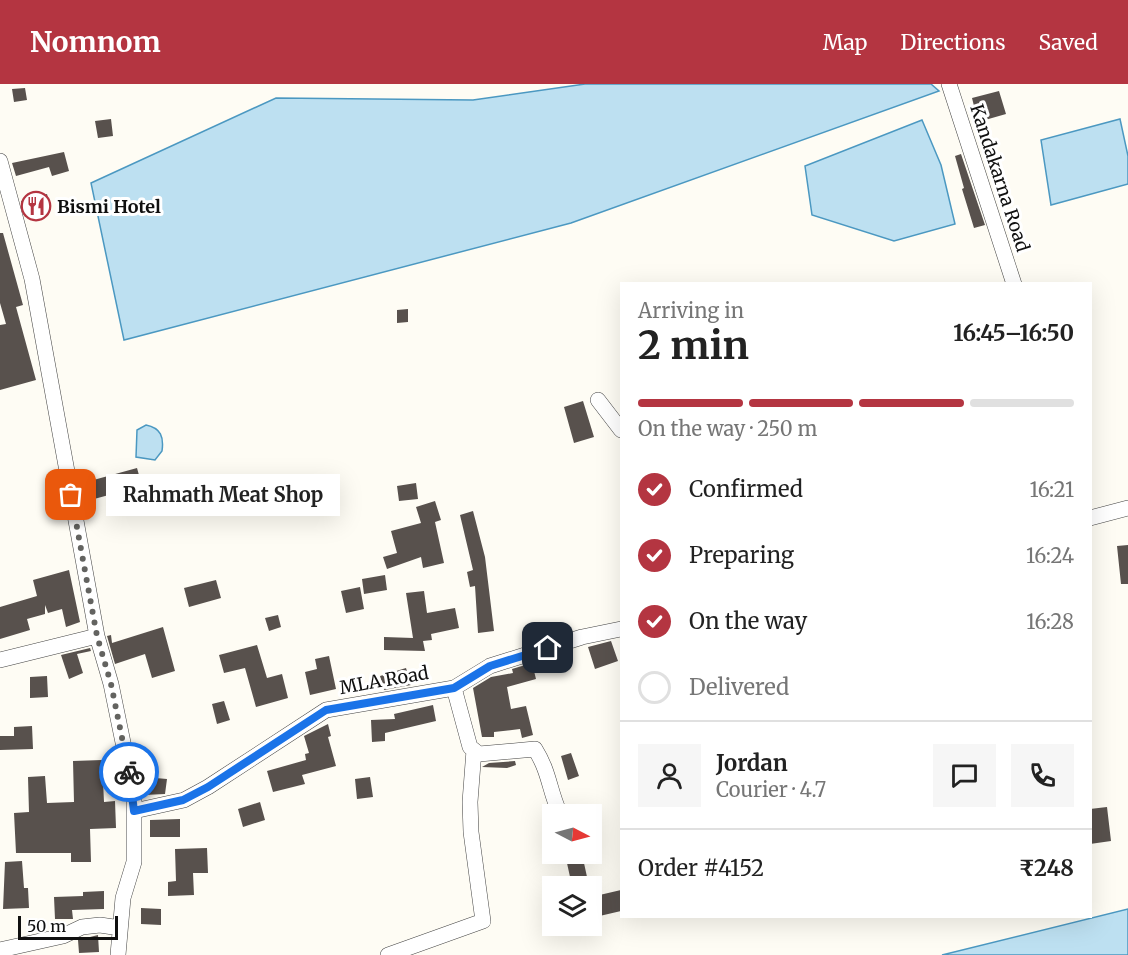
<!DOCTYPE html>
<html lang="en">
<head>
<meta charset="utf-8">
<style>
  :root { --surface:#fff; --page:#f6f6f6; --text:#222; --muted:#767676; --line:#e0e0e0; --accent:#b43541 }
  body { margin:0; font-family:Merriweather,serif; background:var(--page); color:var(--text); height:100vh; display:flex; flex-direction:column; font-size:22px; white-space:nowrap }
  * { box-sizing:border-box; margin:0 }
  p { font-size:20px; color:var(--muted) }
  .icon { flex:none; width:33px; height:33px; fill:none; stroke:currentColor; stroke-width:2; stroke-linecap:round; stroke-linejoin:round }
  .map { position:relative; flex:1; overflow:hidden }
  .sheet { position:absolute; left:620px; top:198px; width:472px; height:636px; display:flex; flex-direction:column; background:var(--surface); border-radius:0px; box-shadow:0 6px 24px #0002 }
  .sheet>* { flex:none }
  .needle { width:39px; rotate:96deg }
  .fabs { position:absolute; left:542px; top:720px; display:grid; gap:12px }
  .fabs a { display:grid; place-items:center; width:60px; height:60px; border-radius:0px; background:var(--surface); box-shadow:0 6px 24px #0002; font-size:30px }
  .scale { position:absolute; left:18px; bottom:15px; width:100px; box-sizing:border-box; padding-left:6px; border:3px solid #101010; border-top:0; font-size:16px; line-height:21px; white-space:nowrap; color:#101010; -webkit-text-stroke:4px #fff; paint-order:stroke }
  .pin { position:absolute; display:grid; place-items:center; width:51px; height:51px; color:#fff; margin:-26px; border-radius:12px; box-shadow:0 3px 9px #0006 }
  .courier { position:absolute; display:grid; place-items:center; width:60px; height:60px; margin:-30px; border:4px solid #1a73e8; border-radius:50%; background:#fff; color:#222; box-shadow:0 2px 8px #0007 }
  .bubble { position:absolute; height:42px; border-radius:0px; background:var(--surface); box-shadow:0 6px 24px #0002; font-size:20px; font-weight:700; line-height:42px; text-align:center }
  .head em { font-style:normal; font-weight:700 }
  .head div { display:flex; flex-direction:column-reverse }
  .head { display:flex; align-items:center; justify-content:space-between; height:102px; padding:0 18px }
  h1 { font-size:39px; font-weight:700; line-height:45px }
  .bar { display:grid; grid-template-columns:repeat(4,1fr); gap:9px 6px; align-content:center; height:72px; padding:0 18px }
  .bar i { height:8px; border-radius:4px; background:var(--line) }
  .bar .selected { background:var(--accent) }
  .bar p { grid-column:span 4 }
  .line { display:flex; align-items:center; gap:15px; padding:0 18px; border-top:2px solid var(--line) }
  .line div { flex:1 }
  .round { display:grid; place-items:center; flex:none; width:63px; height:63px; border-radius:0px; background:var(--page) }
  ol { padding:0 18px; list-style:none }
  li { display:flex; align-items:center; gap:18px; height:66px }
  li p { margin-inline-start:auto }
  li .icon { padding:6px; border-radius:50%; background:var(--accent); color:#fff; stroke-width:4 }
  li:last-child { color:var(--muted) }
  li i { width:33px; height:33px; border:3px solid var(--line); border-radius:50% }
  header { display:flex; align-items:center; gap:36px; box-sizing:border-box; height:84px; padding:0 30px; background:var(--accent); color:#fff }
  header strong { font-size:28px }
  nav { display:flex; gap:33px; margin-inline-start:auto; font-size:21px }
  .map>svg:first-child { display:block }
  .water { fill:#bde0f1; stroke:#4b98c1; stroke-width:1.5 }
  .building { fill:#58514d }
  .lines { fill:none; stroke-linecap:round; stroke-linejoin:round }
  .minor-casing { stroke:#434343; stroke-width:16 }
  .minor { stroke:#fff; stroke-width:15 }
  .done { stroke:#636360; stroke-width:6; stroke-dasharray:0 10.8 }
  .route { stroke:#1a73e8; stroke-width:8 }
  .labels { text-anchor:middle; dominant-baseline:central; stroke-width:6; stroke-linejoin:round; paint-order:stroke }
  .street-label { font-size:18px; fill:#101010; stroke:#fff }
  .poi-label { font-size:18px; font-weight:bold; fill:#101010; stroke:#fff; text-anchor:start }
</style>
</head>
<body>
<header>
<strong>Nomnom</strong>
<nav><a>Map</a><a>Directions</a><a>Saved</a></nav>
</header>
<div class="map">
<svg width="1128" height="871" viewBox="0 0 1128 871">
  <rect width="100%" height="100%" fill="#fefcf4"/>
  <path class="water" d="M585 0H931L939 7 571 139 124 256 91 99 276 14 473 16Z
    M1120 35 1128 72V100L1051 121 1041 56Z
    M922 36 941 81 955 140 894 157 812 131 805 82Z
    M146 341C161 344 164 353 162 367L155 376 136 373 137 346Z
    M1128 825V871H942Z"/>
  <path class="building" d="M25 4 27 16 14 18 12 5Z
    M999 7 1006 30 978 38 972 14Z
    M111 35 113 52 98 54 95 37Z
    M64 68 69 87 52 92 49 83 16 92 12 79Z
    M961 70 985 141 974 144 962 105 964 104 955 72Z
    M47 110 51 126 25 133 21 117Z
    M0 149H3L23 221 16 223 36 296 0 306V241L6 240 0 219Z
    M408 225V238L397 239V226Z
    M583 317 594 353 574 359 564 323Z
    M137 384 142 402 83 418 79 400Z
    M416 399 418 415 399 417 397 402Z
    M284 410 288 425 262 432 258 417Z
    M435 417 441 436 435 438 444 479 423 484 421 473 387 485 383 473 397 469 391 447 421 439 416 423Z
    M473 427 485 473 494 547 478 549 475 502 470 503 467 488 473 486 460 431Z
    M1128 461V500H1121L1117 462Z
    M69 486 80 538 66 543 62 525 48 529 45 521V530L27 535 30 546 0 555V523L37 512 33 496Z
    M385 491 387 506 364 510 362 495Z
    M216 496 221 514 189 523 184 504Z
    M360 503 364 525 346 529 341 507Z
    M424 507 427 529 455 524 459 544 431 550 432 556 423 557 425 567 384 566V553L413 554 406 509Z
    M278 531 281 543 269 547 265 534Z
    M163 543 175 587 152 594 145 570 115 580 107 552 111 551 112 559Z
    M611 557 618 577 595 585 588 563Z
    M257 561 267 594 282 590 288 614 256 623 245 584 224 589 219 571Z
    M90 564 91 567 77 570 83 589 69 595 61 571Z
    M329 572 336 605 310 611 305 588 317 585 315 575Z
    M532 579 536 595 507 603 511 625 526 622 533 651 522 654 520 645 494 648V653H482L473 604 491 593 513 589 512 585Z
    M406 584 411 601 384 606 380 592Z
    M47 592 48 613 30 614V593Z
    M224 617 230 636 217 640 212 620Z
    M433 621 436 637 385 649V657L372 658 371 636 395 635 394 630Z
    M328 640 331 652 328 653 336 682 302 691 305 700 273 708 267 687 306 676 305 670 309 669 304 652Z
    M32 642 33 665 0 666V652H14V643Z
    M571 669 579 692 568 696 561 672Z
    M102 676 104 718 115 717 116 744 90 745 91 778H71V769H16L14 729 29 728 28 693 45 692 47 719 74 718 73 677Z
    M515 677 516 681 507 684 482 683 489 679Z
    M144 693 167 695 165 710 144 711Z
    M370 693 373 713 357 715 355 695Z
    M260 718 265 736 243 743 238 725Z
    M1107 723 1111 757 1090 760V725Z
    M180 735V753H150V736Z
    M207 764 208 789H193L194 811 168 812V798L176 797 175 765Z
    M565 770H582L589 802H572Z
    M22 777 24 804H28L29 824 3 825 5 778Z
    M621 806V827L591 834V813Z
    M104 807V825L72 826 73 835H55L54 813 83 812V808Z
    M141 824 161 825V841L141 840Z
    M98 851 99 868 79 869 78 856Z"/>
  <g class="lines">
    <g class="minor-casing">
      <path id="minor" d="M949 0 1014 200
        M0 77 32 195 97 552 111 600 134 712V778L123 814 118 871
        M598 316 621 346
        M1090 434 1128 424
        M0 576 97 552
        M454 604 470 663 479 670 535 665C550 689 549 706 560 730
        M134 727 184 716 208 703 326 626 454 604 490 582 582 553 621 545
        M0 866 63 852 82 843 100 841 120 844
        M388 871 483 837 471 748 470 718 474 666"/>
    </g>
    <use href="#minor" class="minor"/>
  </g>
  <g class="lines">
    <path class="done" d="M71 411 97 552 111 600 129 688"/>
    <path class="route" d="M129 688 134 727 183 716 208 703 326 626 454 604 490 582 548 564"/>
  </g>
  <defs>
    <g id="restaurant-ring" transform="scale(1.5)"><circle r="9.5" fill="#fff" stroke="#b43541" stroke-width="1.5"/><path d="M-5-6h1v4h1v-4h1v4h1v-4h1v5L-1.5 .5V6h-2V.5L-5-1ZM5-6V6H3V1.5H1.5Q1.5-4 5-6Z" fill="#b43541"/></g>
  </defs>
  <g fill-rule="evenodd">
    <use href="#restaurant-ring" x="36" y="122"/>
  </g>
  <g class="labels">
    <g class="street-label">
      <text transform="translate(1000 94) rotate(72)">Kandakarna Road</text>
      <text transform="translate(384 596) rotate(-10)">MLA Road</text>
    </g>
    <g class="poi-label">
      <text x="57" y="122">Bismi Hotel</text>
    </g>
  </g>
</svg>
<div class="fabs">
<a><svg class="needle" viewBox="-14 -14 28 28"><path d="M0-13l5 13h-10z" fill="#e53935"/><path d="M0 13l5-13h-10z" fill="#767676"/></svg></a>
<a><svg class="icon" aria-label="layers" viewBox="0 0 24 24"><path d="M12 4l9 5-9 5-9-5zM3 14l9 5 9-5"/></svg></a>
</div>
<div class="scale">50 m</div>
<div class="pin" style="left:71px;top:411px;background:#ea580c"><svg class="icon" aria-label="bag" viewBox="0 0 24 24"><path d="M5 8h14l-1 12H6zM9 8a3 3 0 0 1 6 0"/></svg></div>
<div class="pin" style="left:548px;top:564px;background:#1f2937"><svg class="icon" aria-label="home" viewBox="0 0 24 24"><path d="M3 11l9-7 9 7M6 9v11h12V9"/></svg></div>
<div class="courier" style="left:129px;top:688px"><svg class="icon" aria-label="bike" viewBox="0 0 24 24"><circle cx="6" cy="16" r="4"/><circle cx="18" cy="16" r="4"/><path d="M6 16l4-8h5l3 8M10 8l3 8H6M13 5h3"/></svg></div>
<div class="bubble" style="left:106px;top:390px;width:234px">Rahmath Meat Shop</div>
<section class="sheet">
<div class="head"><div><h1>2 min</h1><p>Arriving in</p></div><em>16:45–16:50</em></div>
<div class="bar"><i class="selected"></i><i class="selected"></i><i class="selected"></i><i></i><p>On the way · 250 m</p></div>
<ol>
<li><svg class="icon" aria-label="check" viewBox="0 0 24 24"><path d="M5 12l5 5 9-10"/></svg>Confirmed<p>16:21</p></li>
<li><svg class="icon" aria-label="check" viewBox="0 0 24 24"><path d="M5 12l5 5 9-10"/></svg>Preparing<p>16:24</p></li>
<li><svg class="icon" aria-label="check" viewBox="0 0 24 24"><path d="M5 12l5 5 9-10"/></svg>On the way<p>16:28</p></li>
<li><i></i>Delivered</li>
</ol>
<div class="line" style="height:108px"><a class="round"><svg class="icon" aria-label="person" viewBox="0 0 24 24"><circle cx="12" cy="8" r="4"/><path d="M4 21q1-7 8-7t8 7"/></svg></a><div><b>Jordan</b><p>Courier · 4.7</p></div><a class="round"><svg class="icon" aria-label="chat" viewBox="0 0 24 24"><path d="M4 5h16v11H9l-5 4z"/></svg></a><a class="round"><svg class="icon" aria-label="phone" viewBox="0 0 24 24"><path d="M5 4h4l2 5-3 2q2 4 5 5l2-3 5 2v4C11 20 4 13 5 4z"/></svg></a></div>
<div class="line" style="height:78px"><div>Order #4152</div><b>₹248</b></div>
</section>
</div>
</body>
</html>
